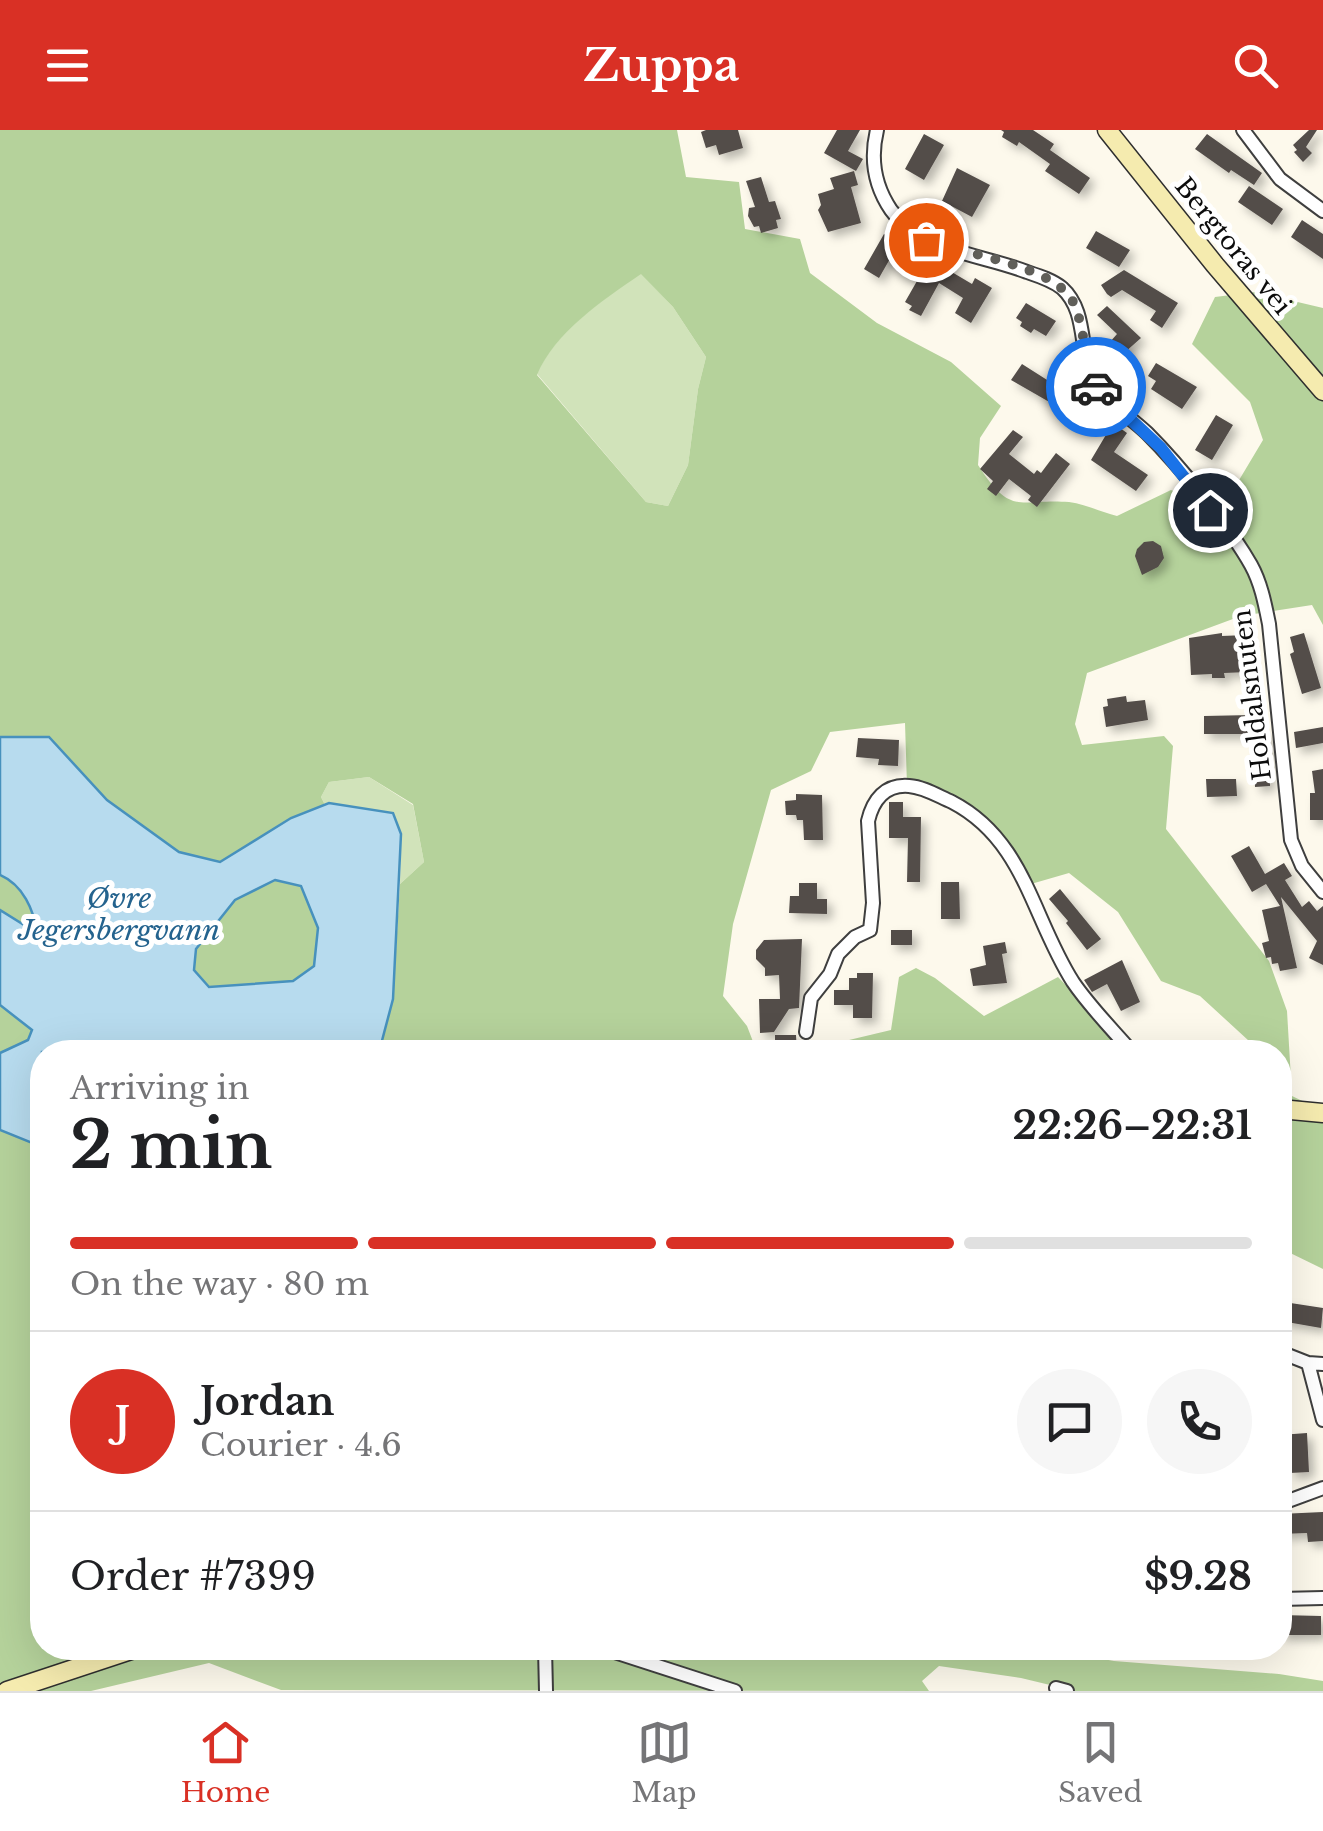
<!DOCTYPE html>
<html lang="en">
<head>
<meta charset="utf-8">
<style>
  :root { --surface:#fff; --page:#f6f6f6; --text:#202124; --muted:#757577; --line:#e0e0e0; --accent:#d93025 }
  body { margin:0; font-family:"Libre Baskerville",serif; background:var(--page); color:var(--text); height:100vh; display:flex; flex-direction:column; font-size:38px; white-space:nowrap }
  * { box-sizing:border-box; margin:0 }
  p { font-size:32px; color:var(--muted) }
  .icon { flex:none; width:55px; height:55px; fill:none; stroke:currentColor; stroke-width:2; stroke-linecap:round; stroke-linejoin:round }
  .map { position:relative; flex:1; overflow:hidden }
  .side { position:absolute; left:30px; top:910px; width:1262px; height:620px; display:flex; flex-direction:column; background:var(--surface); border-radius:40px; box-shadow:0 10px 40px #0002 }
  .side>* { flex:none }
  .pin { position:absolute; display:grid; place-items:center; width:85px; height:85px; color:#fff; margin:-42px; border:5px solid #fff; border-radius:50%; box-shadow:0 2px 10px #0007 }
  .courier { position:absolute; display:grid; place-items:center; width:100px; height:100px; margin:-50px; border:8px solid #1a73e8; border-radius:50%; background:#fff; color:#222; box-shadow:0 2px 12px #0007 }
  .head em { font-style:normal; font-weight:700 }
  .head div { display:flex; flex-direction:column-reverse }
  .head { display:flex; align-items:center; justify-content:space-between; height:170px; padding:0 40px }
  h1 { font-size:65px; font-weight:700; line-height:75px }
  .bar { display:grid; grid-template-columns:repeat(4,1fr); gap:15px 10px; align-content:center; height:120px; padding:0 40px }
  .bar i { height:12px; border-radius:8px; background:var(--line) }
  .bar .active { background:var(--accent) }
  .bar p { grid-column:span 4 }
  .line { display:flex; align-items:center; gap:25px; padding:0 40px; border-top:2px solid var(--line) }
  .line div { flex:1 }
  .round { display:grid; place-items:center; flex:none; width:105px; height:105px; border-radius:52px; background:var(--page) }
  header { display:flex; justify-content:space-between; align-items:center; height:130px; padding:0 40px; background:var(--accent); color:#fff; font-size:45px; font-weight:700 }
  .menu { display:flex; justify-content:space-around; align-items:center; height:140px; border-top:2px solid var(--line); background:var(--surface); font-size:28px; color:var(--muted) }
  .menu a { display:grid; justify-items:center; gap:5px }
  .menu .active { color:var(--accent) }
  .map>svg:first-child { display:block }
  .green { fill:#d1e3ba }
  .forest { fill:#b5d29b; fill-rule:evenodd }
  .water { fill:#b7dbee; stroke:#4791bd; stroke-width:2.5; fill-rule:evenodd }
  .building { fill:#534d49; filter:url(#shadow) }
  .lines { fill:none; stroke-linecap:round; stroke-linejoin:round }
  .street-casing { stroke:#3f3f3f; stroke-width:16 }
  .secondary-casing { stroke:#2e2e2e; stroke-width:21 }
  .street { stroke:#fff; stroke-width:12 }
  .secondary { stroke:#f5ebaf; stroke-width:18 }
  .done { stroke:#605f5a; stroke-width:10; stroke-dasharray:0 18 }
  .route { stroke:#1a73e8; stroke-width:12 }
  .labels { text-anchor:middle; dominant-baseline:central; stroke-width:10; stroke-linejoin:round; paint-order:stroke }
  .street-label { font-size:25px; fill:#0c0c0c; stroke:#fff }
  .water-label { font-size:28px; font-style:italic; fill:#24638e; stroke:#fff }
</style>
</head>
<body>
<header><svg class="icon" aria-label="menu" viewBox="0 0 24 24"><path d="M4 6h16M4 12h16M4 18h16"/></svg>Zuppa<svg class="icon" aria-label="search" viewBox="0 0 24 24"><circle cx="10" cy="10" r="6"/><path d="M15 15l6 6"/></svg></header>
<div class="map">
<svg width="1323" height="1561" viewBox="0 0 1323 1561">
  <defs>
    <filter id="shadow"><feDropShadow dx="5.5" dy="5.5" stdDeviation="5" flood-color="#0004"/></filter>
  </defs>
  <rect width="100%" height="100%" fill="#fdf9ec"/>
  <path class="green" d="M641 143 673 177 706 227 698 259 688 335 668 376 646 372 537 244C555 202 603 169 641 143Z
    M369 647 413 675 424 732 400 754 401 704 393 683 325 675 321 667 329 652Z"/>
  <path class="forest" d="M0 0H677L686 47 739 52 745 99 800 109 810 143 877 193 951 232 1001 276 980 308 978 335C1012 388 1019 368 1069 372 1085 374 1101 382 1117 386L1171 360 1220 382 1263 310 1250 272 1192 214 1215 167 1255 162 1323 178V495L1312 475 1241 486 1087 543 1075 594 1082 615 1164 606 1173 616 1166 699 1269 831 1287 881 1292 966 1323 981V1139L1280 1118V922H1261L1200 866 1161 851 1118 782 1069 743 1031 754 975 691 907 656 905 593 830 602 811 641 771 660 733 794 723 866 747 896 757 922H379L393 869 400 754 424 732 413 674 369 647 329 652 321 667 325 675 291 688 220 732 179 722 107 670 49 607H0ZM641 144 673 177 706 227 698 259 688 335 668 376 646 372 537 245C555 202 603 170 641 144Z
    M0 745C24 755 34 780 37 804L0 780Z
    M275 750 301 756 318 798 315 836 294 851 209 857 194 840 196 819 235 769Z
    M916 838 935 848 984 886 1058 847 1131 922H817L828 915 891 900 899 847Z
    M0 875 32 900 28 910 0 923Z
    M0 1000 42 1017V1518H1042L1114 1531 1279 1544 1323 1551V1561H1075L1021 1548 939 1536 922 1551 929 1561 281 1560 209 1533 91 1561H0Z"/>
  <path class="water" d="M0 607H49L107 670 179 722 220 732 291 688 329 673 393 683 401 704 393 869 379 922H42V1017L0 1000V923L28 910 32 900 0 875V780L37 803C34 780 23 755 0 745ZM275 750 301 756 318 798 314 836 293 851 209 857 194 840 196 819 235 770Z"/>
  <path class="building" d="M706 0H738L743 18 719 25 716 15 706 18 701 2Z
    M837 0H860L848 21 863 29 856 41 824 23Z
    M1001 0H1033L1054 14 1050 20 1090 48 1079 64 1045 41 1050 34 1019 12 1017 16 1002 7 1004 2Z
    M1309 0H1317L1306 17 1312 23 1303 32 1294 22 1297 20 1293 15Z
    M924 4 944 15 924 50 905 39Z
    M1207 4 1262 43 1254 55 1231 40 1229 43 1195 19Z
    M957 38 990 55 972 87 942 71Z
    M854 41 858 55 851 57 861 93 828 102 818 80 821 75 818 64 834 59 830 48Z
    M761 47 769 72 775 71 781 89 776 90 778 98 761 103 759 96 754 97 748 86 749 78 755 77 746 51Z
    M1249 56 1283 79 1272 95 1238 72Z
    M1302 90 1323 104V129L1291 107Z
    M1096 101 1130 120 1119 137 1086 118Z
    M884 104 899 113 879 148 864 139Z
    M945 138 972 154 975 148 992 158 971 193 955 183 963 168 939 153 921 186 909 180 912 176 905 172 921 144 925 147 928 142 938 147Z
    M1124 140 1178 173 1162 198 1150 190 1156 181 1122 160 1111 167 1107 164 1101 155Z
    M1026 173 1056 191 1046 206 1034 199 1031 203 1020 196 1022 192 1016 188Z
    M1107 176 1141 208 1115 231 1103 220 1117 204 1097 185Z
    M1156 233 1197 257 1182 279 1151 259 1156 251 1148 246Z
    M1022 234 1066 262 1069 258 1083 268 1076 278 1070 274 1065 281 1011 250Z
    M1216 285 1233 295 1212 330 1195 320Z
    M1113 293 1127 303 1114 322 1148 345 1136 361 1091 330Z
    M1013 300 1023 307 1009 324 1034 344 1037 340 1041 343 1056 323 1070 334 1037 377 1028 370 1031 366 1009 349 996 366 987 359 993 351 980 339Z
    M1153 411 1161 416 1164 428 1158 437 1142 445 1135 426 1137 419 1144 412Z
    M1222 503V506L1246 505 1248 542 1224 543 1225 548H1212V544L1191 545 1189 508Z
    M1304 503 1321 558 1302 564 1290 524 1294 522 1290 507Z
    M1126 566 1127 572 1145 570 1148 590 1106 597 1103 577 1108 576 1107 569Z
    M1252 585V604H1204V586Z
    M1323 597V613L1296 618 1294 602Z
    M1253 602H1270V656L1255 657Z
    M858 608 899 610 898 636 878 635 879 629 856 627Z
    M1323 639V690H1310V663H1315L1312 641Z
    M1206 649H1236L1237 666 1207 667Z
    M796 664 822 665 823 710H804L803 690H797L796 685H786L785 671 796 670Z
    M889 672H903V687H921L920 752H907L908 708H889Z
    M1249 716 1265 744 1284 733 1292 746 1285 750 1302 777 1309 771 1317 781 1323 776V835L1309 828 1317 811 1281 767 1297 838 1280 841 1278 833 1272 834 1271 827 1266 828 1262 813 1269 811 1262 780 1280 776 1266 754 1252 762 1231 726Z
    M941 752H959L960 789H941Z
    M799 753H817V769H827V784L789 783 790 766H799Z
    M1060 759 1101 809 1087 820 1066 793 1068 791 1049 769Z
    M891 800H912V815H891Z
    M802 809 799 878 789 879 774 902 760 903 759 869H780L779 845 765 846V838L756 829V820L764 810Z
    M1005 812 1007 823 1002 824 1007 853 973 856 970 839 986 835 983 816Z
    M1122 830 1140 872 1121 881 1107 854 1092 862 1084 850Z
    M857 843H873L872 888H853V875H834V860H849V848H857Z
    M775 905H796L797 922H775Z
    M1284 1172 1323 1178 1321 1198 1281 1191Z
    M1307 1303 1309 1342 1290 1343 1289 1324H1280V1305Z
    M1323 1382V1411L1308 1412 1307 1403 1280 1404V1384Z
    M1280 1485 1321 1486V1505H1280Z"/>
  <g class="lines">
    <g class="street-casing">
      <path id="street" d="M877 0C870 29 874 55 891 80 922 122 981 124 1027 142 1039 146 1052 150 1062 158 1090 183 1077 228 1097 257 1107 273 1133 289 1147 303 1179 335 1229 396 1251 435 1261 453 1265 474 1269 494L1291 710 1302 736 1323 762
        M1243 0 1280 49 1323 81
        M806 902 811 868 830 844 838 824 855 807 870 800 873 773 868 691C873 670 885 654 909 656 924 657 938 666 952 672 1025 710 1032 788 1073 852 1090 877 1112 899 1132 922
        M1280 1222 1308 1233 1323 1234
        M1308 1233 1323 1290
        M1280 1374 1323 1358
        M1280 1469 1323 1468
        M545 1518 546 1561
        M602 1518 735 1561
        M1056 1558 1067 1561"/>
    </g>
    <g class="secondary-casing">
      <path id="secondary" d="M1107 0 1215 135 1323 261
        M1280 979 1323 983
        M7 1561 137 1518"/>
    </g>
    <use href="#street" class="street"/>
    <use href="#secondary" class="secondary"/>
  </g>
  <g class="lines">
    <path class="done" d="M926 110C963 124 1058 136 1074 174 1086 201 1083 231 1096 257"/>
    <path class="route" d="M1096 257 1161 318 1210 380"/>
  </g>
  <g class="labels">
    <g class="street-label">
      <text transform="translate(1233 116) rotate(51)">Bergtoras vei</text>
      <text transform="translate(1252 565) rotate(-97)">Holdalsnuten</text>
    </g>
    <g class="water-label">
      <text x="119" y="768">Øvre<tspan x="119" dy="32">Jegersbergvann</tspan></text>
    </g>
  </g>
</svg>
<div class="pin" style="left:926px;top:110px;background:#ea580c"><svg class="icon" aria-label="bag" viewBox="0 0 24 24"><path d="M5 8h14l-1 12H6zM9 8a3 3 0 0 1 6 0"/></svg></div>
<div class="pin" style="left:1210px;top:380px;background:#1f2937"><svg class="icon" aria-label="home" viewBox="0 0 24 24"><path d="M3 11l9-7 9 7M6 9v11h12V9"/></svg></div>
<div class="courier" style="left:1096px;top:257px"><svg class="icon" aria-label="car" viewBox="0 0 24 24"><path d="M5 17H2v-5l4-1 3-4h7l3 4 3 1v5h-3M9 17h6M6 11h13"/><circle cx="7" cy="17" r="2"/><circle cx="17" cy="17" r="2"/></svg></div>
<section class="side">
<div class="head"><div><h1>2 min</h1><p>Arriving in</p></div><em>22:26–22:31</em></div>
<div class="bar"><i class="active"></i><i class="active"></i><i class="active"></i><i></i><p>On the way · 80 m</p></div>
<div class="line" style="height:180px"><b class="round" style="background:var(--accent);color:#fff">J</b><div><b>Jordan</b><p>Courier · 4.6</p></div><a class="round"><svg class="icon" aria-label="chat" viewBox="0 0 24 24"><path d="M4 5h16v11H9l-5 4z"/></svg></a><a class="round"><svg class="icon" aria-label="phone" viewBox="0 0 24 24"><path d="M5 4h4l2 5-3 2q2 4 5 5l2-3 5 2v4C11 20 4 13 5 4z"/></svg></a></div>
<div class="line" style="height:130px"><div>Order #7399</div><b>$9.28</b></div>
</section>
</div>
<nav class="menu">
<a class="active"><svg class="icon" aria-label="home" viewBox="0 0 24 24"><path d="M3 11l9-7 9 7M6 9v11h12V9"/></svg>Home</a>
<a><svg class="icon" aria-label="map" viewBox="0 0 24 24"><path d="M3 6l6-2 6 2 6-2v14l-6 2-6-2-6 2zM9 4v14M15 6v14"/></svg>Map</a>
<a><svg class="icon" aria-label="saved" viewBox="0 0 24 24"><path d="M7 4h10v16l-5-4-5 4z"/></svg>Saved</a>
</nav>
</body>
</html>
